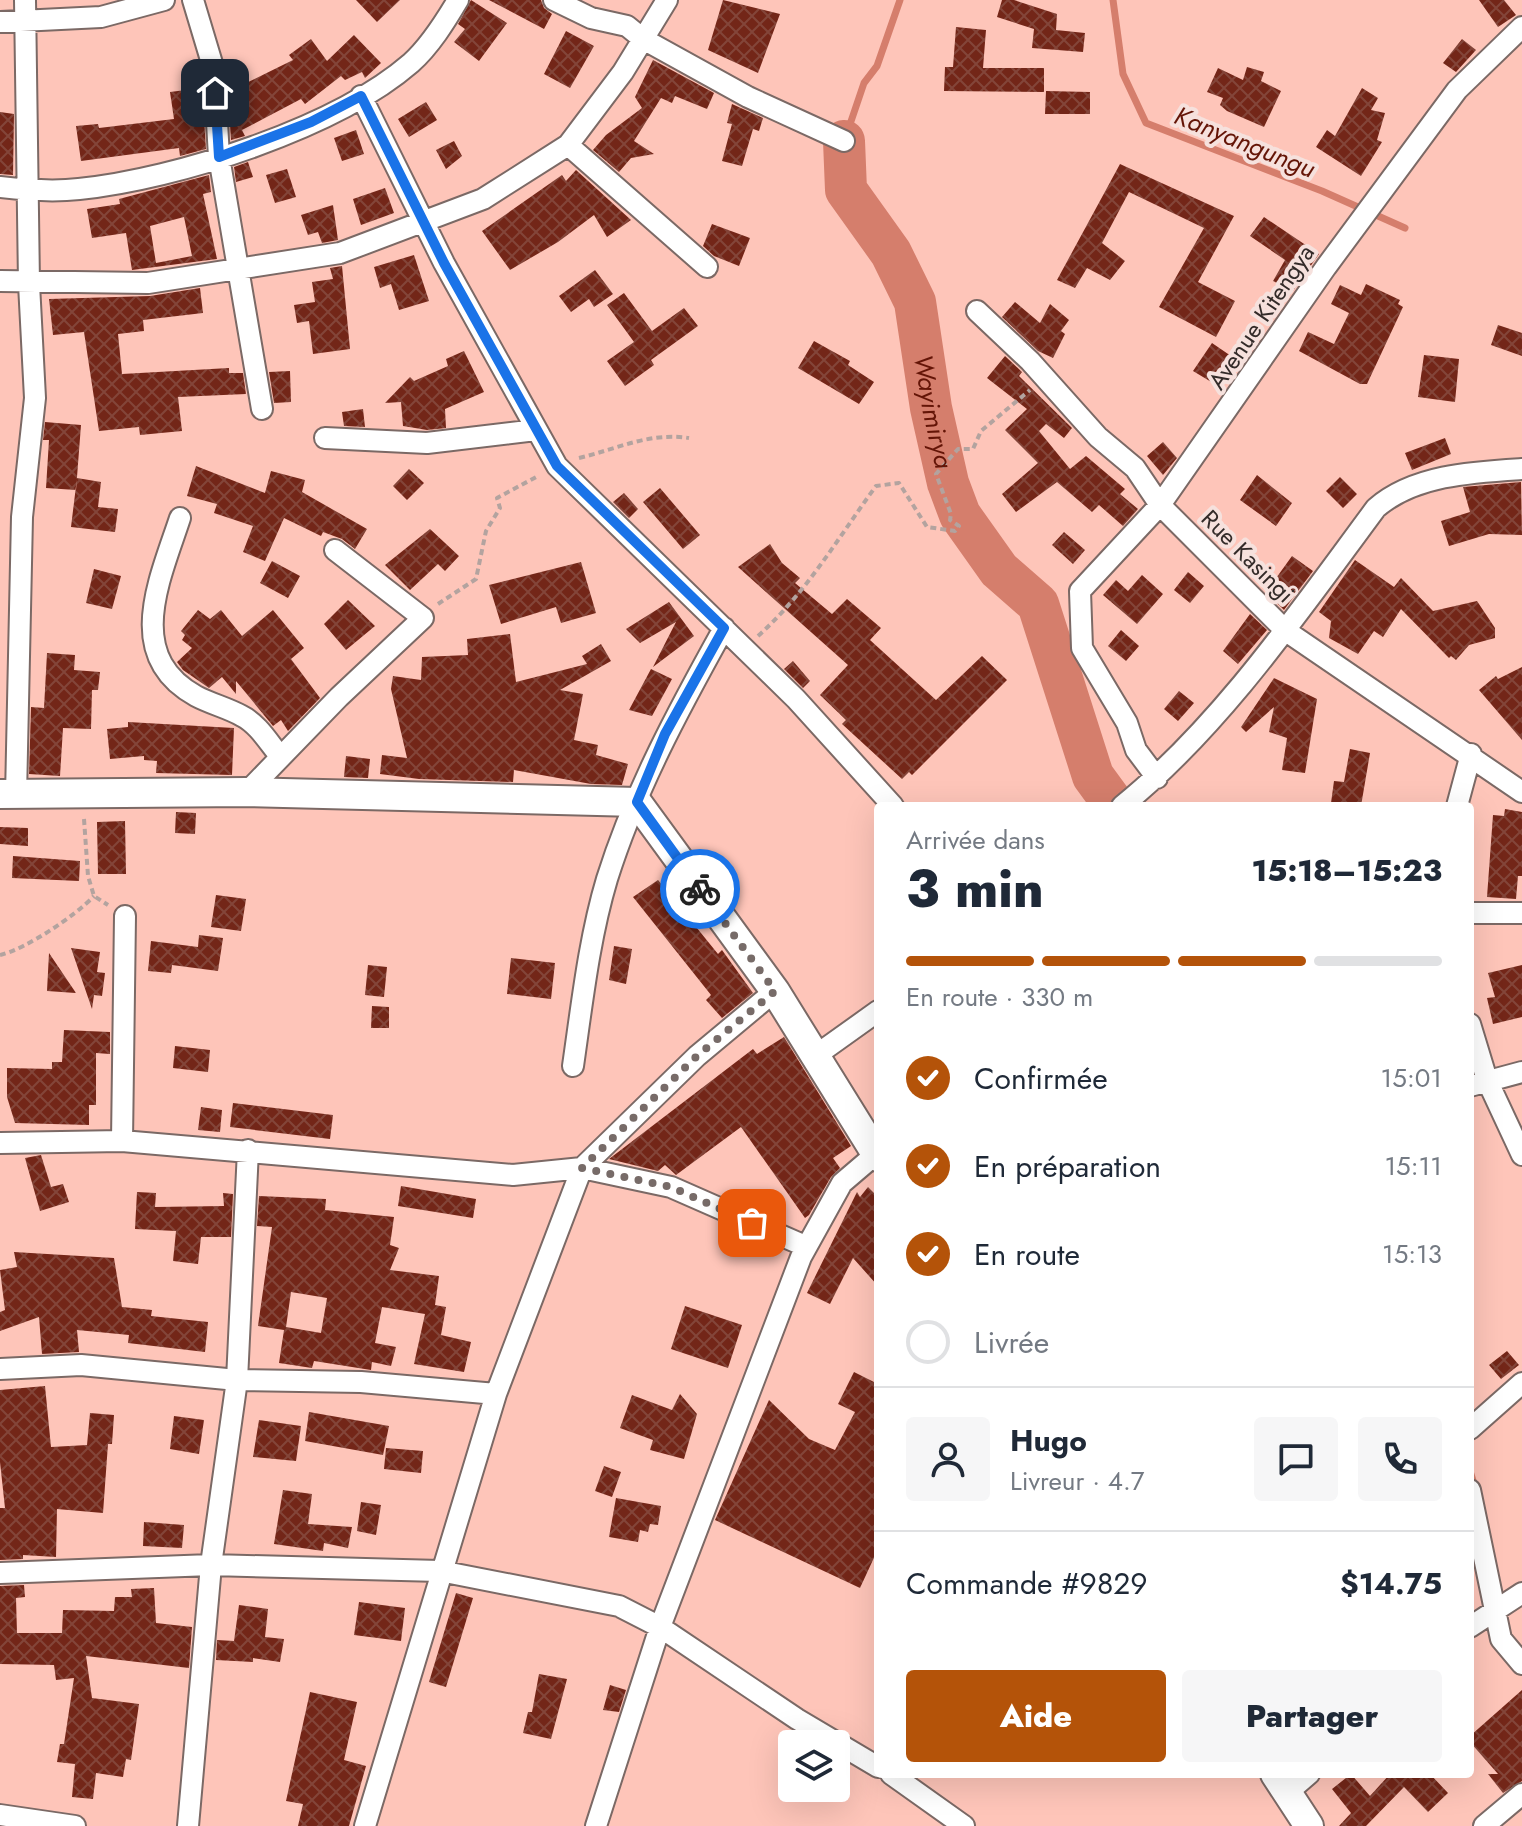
<!DOCTYPE html>
<html lang="fr">
<head>
<meta charset="utf-8">
<style>
  :root { --surface:#fff; --page:#f6f6f7; --text:#1f2937; --muted:#747a83; --line:#e0e1e3; --accent:#b45309 }
  body { margin:0; font-family:Jost,sans-serif; background:var(--page); color:var(--text); height:100vh; display:flex; flex-direction:column; font-size:30px; white-space:nowrap }
  * { box-sizing:border-box; margin:0 }
  p { font-size:26px; color:var(--muted) }
  .icon { flex:none; width:44px; height:44px; fill:none; stroke:currentColor; stroke-width:2; stroke-linecap:round; stroke-linejoin:round }
  .map { position:relative; flex:1; overflow:hidden }
  .details { position:absolute; left:874px; top:802px; width:600px; height:976px; display:flex; flex-direction:column; background:var(--surface); border-radius:8px; box-shadow:0 8px 32px #0002 }
  .details>* { flex:none }
  .tools { position:absolute; left:778px; top:1730px; display:grid; gap:16px }
  .tools a { display:grid; place-items:center; width:72px; height:72px; border-radius:8px; background:var(--surface); box-shadow:0 8px 32px #0002; font-size:40px }
  .pin { position:absolute; display:grid; place-items:center; width:68px; height:68px; color:#fff; margin:-34px; border-radius:16px; box-shadow:0 4px 12px #0006 }
  .courier { position:absolute; display:grid; place-items:center; width:80px; height:80px; margin:-40px; border:6px solid #1a73e8; border-radius:50%; background:#fff; color:#222; box-shadow:0 2px 10px #0007 }
  .summary em { font-style:normal; font-weight:800 }
  .summary div { display:flex; flex-direction:column-reverse }
  .summary { display:flex; align-items:center; justify-content:space-between; height:136px; padding:0 32px }
  h1 { font-size:52px; font-weight:800; line-height:60px }
  .bar { display:grid; grid-template-columns:repeat(4,1fr); gap:12px 8px; align-content:center; height:96px; padding:0 32px }
  .bar i { height:10px; border-radius:6px; background:var(--line) }
  .bar .selected { background:var(--accent) }
  .bar p { grid-column:span 4 }
  .line { display:flex; align-items:center; gap:20px; padding:0 32px; border-top:2px solid var(--line) }
  .line div { flex:1 }
  .round { display:grid; place-items:center; flex:none; width:84px; height:84px; border-radius:8px; background:var(--page) }
  ol { padding:0 32px; list-style:none }
  li { display:flex; align-items:center; gap:24px; height:88px }
  li p { margin-inline-start:auto }
  li .icon { padding:8px; border-radius:50%; background:var(--accent); color:#fff; stroke-width:4 }
  li:last-child { color:var(--muted) }
  li i { width:44px; height:44px; border:4px solid var(--line); border-radius:50% }
  .action { display:flex; gap:16px; margin-top:auto; padding:16px 32px }
  .action a { flex:1; height:92px; border-radius:8px; background:var(--accent); color:#fff; font-size:32px; font-weight:800; line-height:92px; text-align:center }
  .action a+a { background:var(--page); color:var(--text) }
  .map>svg:first-child { display:block }
  .park { fill:#fec5b9; fill-rule:evenodd }
  .lines { fill:none; stroke-linecap:round; stroke-linejoin:round }
  .stream { stroke:#d57e6c; stroke-width:7 }
  .river { stroke:#d57e6c; stroke-width:42 }
  .building { fill:url(#building-cross-hatch); fill-rule:evenodd }
  .street-casing { stroke:#7b6965; stroke-width:24 }
  .secondary-casing { stroke:#7b6965; stroke-width:32 }
  .path { stroke:#b3a39f; stroke-width:4; stroke-dasharray:6 4; stroke-linecap:butt }
  .street { stroke:#fff; stroke-width:20 }
  .secondary { stroke:#fff; stroke-width:28 }
  .done { stroke:#776b68; stroke-width:8; stroke-dasharray:0 14.4 }
  .route { stroke:#1a73e8; stroke-width:10 }
  .labels { text-anchor:middle; dominant-baseline:central; stroke-width:8; stroke-linejoin:round; paint-order:stroke }
  .street-label { font-size:24px; fill:#332b29; stroke:#f6e1dd }
  .water-label { font-size:26px; font-style:italic; fill:#641507; stroke:#f6e1dd }
</style>
</head>
<body>
<div class="map">
<svg width="1522" height="1826" viewBox="0 0 1522 1826">
  <defs>
    <pattern id="building-cross-hatch" width="8" height="8" patternUnits="userSpaceOnUse" patternTransform="scale(2)"><rect width="8" height="8" fill="#732618"/><path d="M0 0l8 8M0 8l8-8" fill="none" stroke="#834539"/></pattern>
  </defs>
  <rect width="100%" height="100%" fill="#f6e1dd"/>
  <path class="park" d="M0 0H1522V1826H0ZM878 806H1470V1774H878ZM792 1744H836V1788H792Z"/>
  <g class="lines">
    <path class="stream" d="M1113 0 1123 74 1146 123 1322 191 1405 228
      M845 139 864 83 877 66 900 0
      M1470 1471 1476 1490"/>
    <path class="river" id="s1" d="M844 141 846 190 891 253 915 302 931 408 948 483 960 515 999 570 1038 604 1093 776 1112 802"/>
  </g>
  <path class="building" d="M356 0H400L377 22Z
    M471 0 507 23 479 61 454 42 465 29 458 24Z
    M489 0H541L544 8 552 14 544 29Z
    M723 0 780 14 758 73 708 50Z
    M1002 0H1014L1057 14 1056 30 1085 33 1083 52 1032 48 1034 29 997 17Z
    M1479 0H1504L1516 15 1498 27Z
    M956 27 986 30 983 68H1044V92L944 91 945 67H953Z
    M566 31 594 46 570 88 544 74Z
    M354 35 381 63 365 78 362 72 345 80 341 76 305 104 301 99 242 130 245 136 231 140 228 92 293 60 289 55 311 39 327 61Z
    M1462 39 1476 50 1456 72 1443 63Z
    M653 60 714 93 707 109 675 96 672 103 661 98 634 141 654 154 631 158 619 172 593 150 606 135 642 108 635 97Z
    M1247 67 1264 72 1261 81 1281 91 1264 127 1227 111 1220 105 1223 98 1207 92 1218 68 1243 80Z
    M202 88 206 149 180 156 179 148 81 161 76 126 98 124 99 128 174 119 170 92Z
    M1362 88 1378 98 1371 110 1385 113 1377 140 1382 142 1361 176 1316 147 1327 130 1335 136Z
    M1046 91 1090 92V114H1045Z
    M426 102 437 120 409 137 398 119Z
    M732 104 763 118 759 131 753 129 742 166 722 161 732 124 727 123Z
    M0 112 14 114 13 175 0 174Z
    M356 130 364 154 342 161 334 138Z
    M454 141 462 156 446 169 436 150Z
    M248 162 253 177 236 182 234 167Z
    M1120 164 1234 216 1198 282 1235 301 1216 337 1159 307 1204 228 1129 192 1102 243 1125 261 1110 280 1087 268 1075 288 1057 280Z
    M287 169 296 197 275 203 266 175Z
    M576 170 631 220 607 237 594 215 558 242 510 270 482 231 562 175 566 181Z
    M209 175 211 192 203 194 217 259 132 270 126 233 92 238 87 209 120 204 119 199ZM184 217 192 256 156 263 150 226Z
    M385 188 394 213 361 225 353 199Z
    M333 205 338 240 322 243 318 232 308 235 301 215Z
    M1264 217 1319 254 1293 291 1273 281 1285 260 1250 236Z
    M712 224 750 238 739 266 714 256 703 246Z
    M414 255 429 301 399 310 391 284 380 288 374 267Z
    M342 266 350 349 313 354 309 321 297 323 294 305 315 302 312 282 333 279 330 268Z
    M595 270 613 294 594 307 589 299 571 312 559 296Z
    M1366 284 1400 300 1398 304 1403 307 1367 384H1360L1299 351 1308 332 1334 344 1349 313 1331 304 1340 285 1361 295Z
    M200 288 203 313 143 320 144 331 118 334 122 374 229 368V373H243L246 394 178 397 182 431 140 435 139 427 99 431 84 332 53 335 49 299 150 296Z
    M624 293 652 331 684 308 698 326 651 360 654 365 625 386 607 361 634 342 607 305Z
    M1015 302 1040 323 1050 304 1069 320 1061 331 1065 334 1053 358 1038 351 1002 317Z
    M1498 325 1522 333V356L1491 345Z
    M814 341 850 361 848 365 874 382 859 404 798 368Z
    M1212 343 1231 356 1213 383 1193 371Z
    M464 351 484 392 445 409 446 428 427 430 403 426 401 402 385 403 410 377 414 381 448 366 446 359Z
    M1424 355 1459 359 1455 402 1418 397Z
    M1005 356 1022 372 1019 376 1072 428 1064 438 1046 424 1039 431 1070 469 1086 456 1125 489 1120 494 1138 509 1123 526 1099 505 1092 512 1057 482 1016 512 1002 494 1038 463 1005 430 1027 409 987 378Z
    M290 371 291 402 274 403 269 372Z
    M363 409 365 427 344 426 342 412Z
    M45 422 81 425 76 490 46 488 49 440H43Z
    M1445 438 1451 454 1412 470 1405 453Z
    M1163 442 1177 458 1163 475 1147 456Z
    M196 466 265 493 271 471 305 480 302 492 367 529 355 549 342 539 323 532 321 536 284 518 265 561 243 552 253 526 214 513 217 504 187 496Z
    M409 469 424 483 407 500 393 486Z
    M1257 475 1292 503 1276 526 1240 500Z
    M1340 477 1357 494 1343 508 1326 491Z
    M77 478 101 482 98 507 118 509 115 532 71 527Z
    M1521 482 1522 535 1489 534 1449 546 1441 521 1470 512 1463 487Z
    M660 488 700 535 683 549 643 502Z
    M624 493 638 509 629 518 613 502Z
    M430 529 459 556 445 571 438 564 410 590 385 565Z
    M1064 532 1085 550 1073 564 1052 545Z
    M770 544 782 563 800 578 795 583 832 614 847 599 881 628 870 640 936 700 982 656 1007 680 912 775 909 772 902 779 842 724 846 720 820 695 848 665 738 567Z
    M1292 556 1313 571 1284 610 1266 592Z
    M1355 560 1394 587 1401 578 1433 611 1477 601 1495 628V638L1469 645 1456 660 1451 656 1449 658 1401 609 1383 637 1374 631 1358 654 1329 638 1331 621 1319 612Z
    M272 561 300 576 288 598 260 583Z
    M581 562 596 613 561 623 556 607 501 624 489 585Z
    M94 569 121 576 112 609 86 603Z
    M1188 572 1204 586 1190 603 1174 590Z
    M1142 575 1163 594 1137 624 1103 595 1116 580 1128 591Z
    M348 600 375 626 346 650 324 624Z
    M669 602 694 636 653 667 676 622 640 643 626 629Z
    M198 610 210 619 221 610 242 636 273 610 304 648 291 659 320 698 288 731 281 720 273 726 236 681V694L222 677 209 688 183 670 177 662 192 648 182 640 185 635 181 631Z
    M1250 614 1267 630 1238 664 1223 651Z
    M1121 630 1139 646 1126 661 1108 646Z
    M510 634 516 682 587 664 582 656 601 644 611 661 560 690 583 694 574 740 598 745 596 755 628 764 622 785 591 784 514 770 513 782 419 779 380 774 382 755 407 758 391 689 393 676 421 680 422 657 468 655 467 639Z
    M47 653 75 655 74 670 100 672 98 690H92L91 729 63 728 60 776 29 774 31 707 44 708Z
    M793 661 810 681 803 688 784 669Z
    M1522 667V740L1479 690 1496 676 1498 679Z
    M651 669 672 679 652 716 629 710Z
    M1274 678 1317 699 1305 773 1282 770 1287 738 1269 732 1274 707 1246 732 1241 727Z
    M1179 691 1194 703 1178 721 1164 709Z
    M128 722 234 728 232 775 156 773 157 761 144 760V756L110 759 107 729 128 727Z
    M1350 749 1370 753 1361 806 1331 803 1334 781 1344 782Z
    M346 756 370 759 368 778 344 777Z
    M1505 809 1522 812V876H1518L1516 899 1487 897 1493 815 1504 816Z
    M176 812 196 813 195 834 175 833Z
    M125 821 126 874H98L97 822Z
    M0 827 28 828V846L0 844Z
    M13 856 80 861 79 881 12 878Z
    M658 880 718 954 722 950 753 993 722 1018 706 1000 711 995 633 897Z
    M216 895 246 899 241 931 211 927Z
    M199 935 223 938 218 971 172 965 171 973 148 971 151 941 198 947Z
    M614 946 632 949 626 984 609 980Z
    M71 948 100 952 97 972 105 973 102 996 94 995 92 1009Z
    M49 953 76 993 47 991Z
    M511 958 555 963 551 999 507 994Z
    M368 965 387 967 384 997 365 995Z
    M1522 965V1017L1493 1024 1487 998 1495 997 1488 973Z
    M372 1006 389 1007V1028H371Z
    M64 1030 110 1032V1054L96 1053V1105H89V1125L15 1123 7 1097V1068L52 1069V1062H62Z
    M784 1037 851 1146 833 1158 840 1168 831 1177 809 1215 805 1218 741 1127 676 1175 665 1165 658 1171 609 1159 753 1049 757 1054Z
    M175 1046 210 1050 208 1072 173 1068Z
    M233 1103 333 1115 330 1139 230 1127Z
    M201 1107 222 1110 220 1132 198 1130Z
    M41 1155 51 1187 63 1184 69 1202 40 1211 25 1158Z
    M401 1186 476 1199 473 1218 398 1206Z
    M868 1187 878 1197V1286L853 1258 830 1304 807 1293 857 1192 860 1197Z
    M137 1192 156 1193 155 1207 224 1206 223 1193 233 1194 231 1237H201L198 1264 173 1261 176 1231 135 1229Z
    M259 1196 326 1199 325 1210 394 1217 390 1245 399 1248 390 1270 439 1276 435 1305 446 1307 441 1335 471 1342 464 1372 414 1364 425 1314 382 1307 375 1343 396 1347 391 1366 372 1362 371 1370 314 1361 312 1368 279 1363 284 1330 258 1326 272 1227 257 1226ZM291 1292 327 1298 321 1333 286 1327Z
    M14 1252 114 1258 122 1307 152 1310 151 1316 208 1322 205 1352 128 1343 129 1335 77 1330 79 1352 42 1354 39 1317 0 1331V1312L5 1310 0 1270 17 1267Z
    M685 1306 742 1325 728 1368 671 1349Z
    M1507 1351 1519 1365 1501 1379 1489 1365Z
    M854 1372 878 1384V1549L860 1588 715 1520 769 1400 809 1439 835 1450 855 1412 838 1404Z
    M45 1386 51 1447 87 1445 90 1413 114 1415 112 1444H108L103 1513 57 1509 56 1557 23 1555V1559L0 1560V1508H5L0 1462V1390Z
    M680 1394 697 1414 684 1459 650 1450 653 1440 620 1428 632 1395 672 1410Z
    M309 1412 389 1426 383 1455 305 1441Z
    M174 1416 204 1420 199 1454 170 1449Z
    M259 1420 301 1426 296 1461 253 1457Z
    M386 1448 423 1451 421 1473 384 1469Z
    M604 1466 621 1472 612 1497 595 1491Z
    M283 1490 312 1494 308 1524 352 1527 348 1548 324 1543 323 1551 274 1544Z
    M616 1498 661 1506 658 1525 650 1524 648 1532 640 1530 638 1542 609 1537Z
    M361 1502 381 1505 376 1535 357 1531Z
    M144 1522 184 1525 182 1548 143 1546Z
    M24 1585 25 1597 16 1598 17 1633H62L63 1610 114 1611 115 1597H132L131 1589 154 1588 156 1623 192 1627 189 1668 86 1656 92 1698 139 1704 131 1760 126 1759 123 1777 96 1773 93 1799 72 1797 75 1764 57 1762 60 1744H64L74 1678 56 1680 54 1665 0 1664V1586Z
    M456 1593 473 1598 446 1687 429 1682Z
    M359 1602 405 1608 401 1641 354 1635Z
    M239 1605 268 1609 265 1637 284 1639 280 1662 253 1658V1662L216 1660 217 1640 234 1641Z
    M539 1674 567 1679 551 1739 523 1733 528 1712H532Z
    M610 1685 626 1690 619 1712 603 1710Z
    M1522 1690V1781L1503 1793 1488 1774H1498L1470 1742V1736Z
    M310 1692 357 1702 344 1760 366 1766 349 1826H298L303 1804 286 1801Z
    M1351 1774 1370 1796 1390 1774H1430L1448 1793 1428 1812 1404 1787 1366 1826H1339L1351 1813 1332 1789Z"/>
  <g class="lines">
    <g class="street-casing">
      <path id="street" d="M193 0 214 70 219 157 262 409
        M554 0 591 18 627 26 643 39 748 97 844 141
        M0 22 101 17 164 0
        M361 96 444 263 557 466 796 699 893 806
        M568 145 707 267
        M0 187C26 190 53 192 79 189 177 179 336 128 411 63 430 46 445 22 458 0
        M0 281 148 283 340 253 483 199 568 145 623 72 667 0
        M977 311 1030 361 1098 437 1135 468 1160 505 1286 631 1522 792
        M325 438 427 443 536 430
        M180 518C160 579 123 656 196 696 211 704 228 708 242 716 258 724 269 743 280 756
        M1157 778 1136 750 1127 723 1082 648 1080 591 1160 505 1326 267 1457 90 1522 27
        M247 792 339 697 423 618 335 550
        M16 796 22 517 35 398 29 284 25 0
        M1122 806C1220 727 1301 609 1376 508 1414 475 1473 472 1522 469
        M1457 806 1471 754
        M1470 913H1522
        M1470 1024 1487 1080 1522 1155
        M815 1056 878 1011
        M573 1066C582 1004 589 939 607 879 635 790 679 709 724 628
        M1470 1086 1522 1072
        M122 1141 125 916
        M0 1143 122 1141 513 1175 582 1168 697 1056 775 991
        M0 1369 81 1365 237 1380 361 1382 496 1394
        M1470 1429 1522 1383
        M1470 1490 1501 1639 1522 1664
        M0 1573 211 1565 440 1571 619 1606 660 1627 797 1719 878 1767
        M1470 1627 1522 1593
        M891 1774 964 1826
        M1287 1793 1309 1774
        M0 1815 75 1826
        M188 1826 211 1565 237 1380 248 1150
        M365 1826 496 1394 582 1168 671 1187 805 1246
        M596 1826 660 1627 801 1257 842 1183 876 1154
        M1484 1826 1522 1794"/>
    </g>
    <g class="secondary-casing">
      <path id="secondary" d="M0 794 247 792 637 802 775 991 878 1157
        M1275 1774 1309 1826"/>
    </g>
    <path class="path" d="M579 458C617 449 649 432 689 438
      M438 604 476 579 486 531 500 508 497 498 538 476
      M758 636C807 592 838 538 876 486L899 483 927 527 955 531 959 526 950 520 951 514 936 474 958 449H973L981 431 1030 390
      M84 819 88 876 94 896 108 905
      M0 955C26 949 75 916 94 896"/>
    <use href="#street" class="street"/>
    <use href="#secondary" class="secondary"/>
  </g>
  <g class="lines">
    <path class="done" d="M700 889 775 991 697 1056 582 1168 671 1187 752 1223"/>
    <path class="route" d="M215 93 219 157 311 122 361 96 444 263 557 466 724 628 665 734 637 802 700 889"/>
  </g>
  <g class="labels">
    <g class="street-label">
      <text transform="translate(1261 317) rotate(-56)">Avenue Kitengya</text>
      <text transform="translate(1248 556) rotate(45)">Rue Kasingi</text>
    </g>
    <g class="water-label">
      <text transform="translate(1245 142) rotate(22)">Kanyangungu</text>
      <text stroke="none"><textPath href="#s1" startOffset="292">Wayimirya</textPath></text>
    </g>
  </g>
</svg>
<div class="tools">
<a><svg class="icon" aria-label="layers" viewBox="0 0 24 24"><path d="M12 4l9 5-9 5-9-5zM3 14l9 5 9-5"/></svg></a>
</div>
<div class="pin" style="left:752px;top:1223px;background:#ea580c"><svg class="icon" aria-label="bag" viewBox="0 0 24 24"><path d="M5 8h14l-1 12H6zM9 8a3 3 0 0 1 6 0"/></svg></div>
<div class="pin" style="left:215px;top:93px;background:#1f2937"><svg class="icon" aria-label="home" viewBox="0 0 24 24"><path d="M3 11l9-7 9 7M6 9v11h12V9"/></svg></div>
<div class="courier" style="left:700px;top:889px"><svg class="icon" aria-label="bike" viewBox="0 0 24 24"><circle cx="6" cy="16" r="4"/><circle cx="18" cy="16" r="4"/><path d="M6 16l4-8h5l3 8M10 8l3 8H6M13 5h3"/></svg></div>
<section class="details">
<div class="summary"><div><h1>3 min</h1><p>Arrivée dans</p></div><em>15:18–15:23</em></div>
<div class="bar"><i class="selected"></i><i class="selected"></i><i class="selected"></i><i></i><p>En route · 330 m</p></div>
<ol>
<li><svg class="icon" aria-label="check" viewBox="0 0 24 24"><path d="M5 12l5 5 9-10"/></svg>Confirmée<p>15:01</p></li>
<li><svg class="icon" aria-label="check" viewBox="0 0 24 24"><path d="M5 12l5 5 9-10"/></svg>En préparation<p>15:11</p></li>
<li><svg class="icon" aria-label="check" viewBox="0 0 24 24"><path d="M5 12l5 5 9-10"/></svg>En route<p>15:13</p></li>
<li><i></i>Livrée</li>
</ol>
<div class="line" style="height:144px"><a class="round"><svg class="icon" aria-label="person" viewBox="0 0 24 24"><circle cx="12" cy="8" r="4"/><path d="M4 21q1-7 8-7t8 7"/></svg></a><div><b>Hugo</b><p>Livreur · 4.7</p></div><a class="round"><svg class="icon" aria-label="chat" viewBox="0 0 24 24"><path d="M4 5h16v11H9l-5 4z"/></svg></a><a class="round"><svg class="icon" aria-label="phone" viewBox="0 0 24 24"><path d="M5 4h4l2 5-3 2q2 4 5 5l2-3 5 2v4C11 20 4 13 5 4z"/></svg></a></div>
<div class="line" style="height:104px"><div>Commande #9829</div><b>$14.75</b></div>
<div class="action"><a>Aide</a><a>Partager</a></div>
</section>
</div>
</body>
</html>
